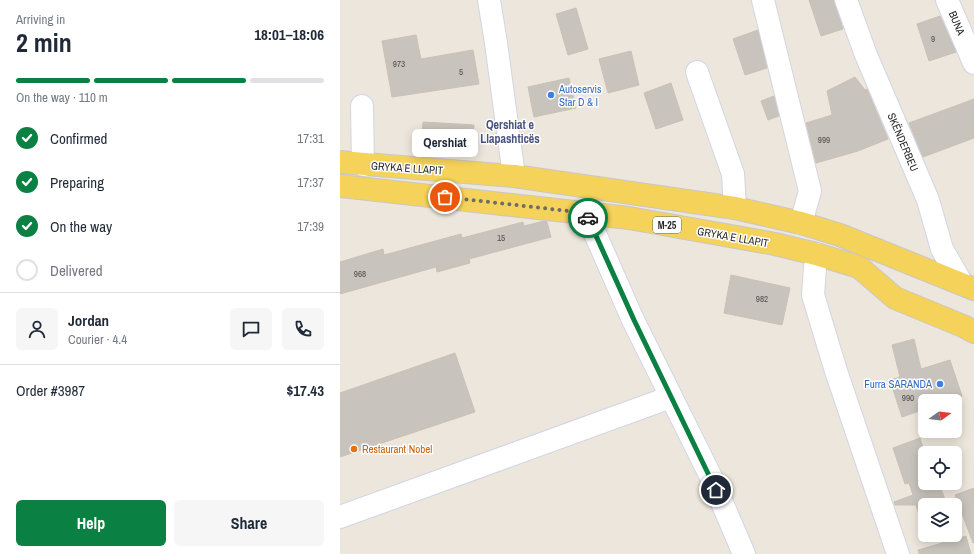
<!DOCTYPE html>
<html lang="en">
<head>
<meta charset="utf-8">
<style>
  :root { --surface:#fff; --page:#f6f6f7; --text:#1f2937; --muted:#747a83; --line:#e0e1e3; --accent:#0b8043 }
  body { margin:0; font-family:"Archivo Narrow",sans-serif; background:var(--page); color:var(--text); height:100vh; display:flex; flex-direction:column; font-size:15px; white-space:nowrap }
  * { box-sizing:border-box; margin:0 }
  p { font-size:13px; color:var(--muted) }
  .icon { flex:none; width:22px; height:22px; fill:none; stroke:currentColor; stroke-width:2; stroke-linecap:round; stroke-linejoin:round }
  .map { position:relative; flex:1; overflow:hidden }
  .details { display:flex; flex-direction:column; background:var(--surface); width:340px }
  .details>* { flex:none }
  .needle { width:26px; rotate:75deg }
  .tools { position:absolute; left:578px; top:394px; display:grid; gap:8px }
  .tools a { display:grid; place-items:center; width:44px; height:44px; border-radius:6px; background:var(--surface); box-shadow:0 2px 10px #0003; font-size:20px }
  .pin { position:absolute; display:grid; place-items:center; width:34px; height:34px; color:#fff; margin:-17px; border:2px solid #fff; border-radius:50%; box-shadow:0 1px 4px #0007 }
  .courier { position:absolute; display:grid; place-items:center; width:40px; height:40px; margin:-20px; border:3px solid #0b8043; border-radius:50%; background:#fff; color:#222; box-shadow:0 1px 5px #0007 }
  .bubble { position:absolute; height:28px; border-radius:6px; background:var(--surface); box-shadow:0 2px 10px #0003; font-size:13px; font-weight:700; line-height:28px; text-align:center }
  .head em { font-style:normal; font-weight:700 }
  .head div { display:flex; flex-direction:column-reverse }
  .head { display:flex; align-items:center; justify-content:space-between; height:68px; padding:0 16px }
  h1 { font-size:26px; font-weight:700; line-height:30px }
  .bar { display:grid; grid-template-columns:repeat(4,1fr); gap:6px 4px; align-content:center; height:48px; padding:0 16px }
  .bar i { height:5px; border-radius:3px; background:var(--line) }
  .bar .on { background:var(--accent) }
  .bar p { grid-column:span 4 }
  .line { display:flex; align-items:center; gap:10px; padding:0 16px; border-top:1px solid var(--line) }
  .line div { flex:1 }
  .round { display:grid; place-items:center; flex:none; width:42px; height:42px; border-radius:6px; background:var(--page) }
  ol { padding:0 16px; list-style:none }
  li { display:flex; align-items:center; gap:12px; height:44px }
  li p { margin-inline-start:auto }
  li .icon { padding:4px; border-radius:50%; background:var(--accent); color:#fff; stroke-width:4 }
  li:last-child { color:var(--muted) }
  li i { width:22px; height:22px; border:2px solid var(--line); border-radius:50% }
  .button { display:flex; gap:8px; margin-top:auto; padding:8px 16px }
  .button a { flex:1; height:46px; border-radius:6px; background:var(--accent); color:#fff; font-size:16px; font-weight:700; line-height:46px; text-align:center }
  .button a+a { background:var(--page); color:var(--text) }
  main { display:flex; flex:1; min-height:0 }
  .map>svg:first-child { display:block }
  .building { fill:#c8c3bc; stroke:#c8c2b6 }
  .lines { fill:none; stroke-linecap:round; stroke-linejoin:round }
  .minor-casing { stroke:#d1d5e4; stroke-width:24 }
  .major-casing { stroke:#c8c8c8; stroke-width:24 }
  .minor { stroke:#fff; stroke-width:22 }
  .major { stroke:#f5d259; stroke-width:22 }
  .done { stroke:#6e6c68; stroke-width:4; stroke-dasharray:0 7.2 }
  .route { stroke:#0b8043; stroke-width:5 }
  .shop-dot { fill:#3f7fe0; stroke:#fff; stroke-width:1.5 }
  .food-dot { fill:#e8710a; stroke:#fff; stroke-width:1.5 }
  .labels { text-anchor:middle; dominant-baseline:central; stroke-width:3; stroke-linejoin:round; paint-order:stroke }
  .number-label { font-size:9px; fill:#52504e }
  .shield { fill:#fff; stroke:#6a6a6a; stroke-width:1 }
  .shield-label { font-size:10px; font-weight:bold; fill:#2a2a2a }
  .street-label { font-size:11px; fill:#2a2a2a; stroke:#fff }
  .shop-label { font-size:11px; fill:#366cbe; stroke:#fff; text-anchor:start }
  .food-label { font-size:11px; fill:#c56008; stroke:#fff; text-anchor:start }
  .neighbourhood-label { font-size:12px; font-weight:bold; fill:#49527d; stroke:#fff }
</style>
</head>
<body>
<main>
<section class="details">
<div class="head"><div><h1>2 min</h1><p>Arriving in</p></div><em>18:01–18:06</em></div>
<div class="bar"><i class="on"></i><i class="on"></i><i class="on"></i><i></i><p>On the way · 110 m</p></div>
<ol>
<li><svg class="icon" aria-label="check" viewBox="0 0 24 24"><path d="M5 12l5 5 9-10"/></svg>Confirmed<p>17:31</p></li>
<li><svg class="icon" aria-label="check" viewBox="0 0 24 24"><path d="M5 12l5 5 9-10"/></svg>Preparing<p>17:37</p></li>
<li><svg class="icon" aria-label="check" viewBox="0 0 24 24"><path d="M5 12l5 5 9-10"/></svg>On the way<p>17:39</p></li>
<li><i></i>Delivered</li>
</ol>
<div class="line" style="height:72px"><a class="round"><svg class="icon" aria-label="person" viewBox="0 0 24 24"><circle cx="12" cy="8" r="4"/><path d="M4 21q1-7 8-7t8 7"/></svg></a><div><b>Jordan</b><p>Courier · 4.4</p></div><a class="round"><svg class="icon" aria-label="chat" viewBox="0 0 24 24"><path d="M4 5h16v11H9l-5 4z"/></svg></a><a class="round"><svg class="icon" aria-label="phone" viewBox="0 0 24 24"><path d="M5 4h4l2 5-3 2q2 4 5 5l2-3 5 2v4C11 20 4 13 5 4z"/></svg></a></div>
<div class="line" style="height:52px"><div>Order #3987</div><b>$17.43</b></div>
<div class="button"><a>Help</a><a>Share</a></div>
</section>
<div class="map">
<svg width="634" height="554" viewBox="0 0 634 554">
  <rect width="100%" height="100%" fill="#ede6dc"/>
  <path class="building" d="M469 0H494L503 29 481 36Z
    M236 8 248 49 228 55 216 14Z
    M600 16 616 52 589 61 577 24Z
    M418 30 427 68 405 75 393 39Z
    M76 35 81 59 133 50 139 84 52 97 42 41Z
    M291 51 299 85 268 93 259 59Z
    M515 77 525 90 527 89 548 139 518 151 476 163 466 123 492 115 487 91Z
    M229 78 236 108 194 117 188 87Z
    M331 83 343 120 316 129 304 93Z
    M434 96 439 116 428 120 421 101Z
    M634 99V138L583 157 569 123Z
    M83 122 134 125 133 144 82 140Z
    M204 221 207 222 211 237 129 259 130 263 97 272 96 267 0 294V262L43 249 44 255 121 234 122 238 183 222 184 226Z
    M391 275 450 288 442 325 384 313Z
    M574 339 581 369 610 360 622 396 609 401H585V409L562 417 550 380 560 377 552 345Z
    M115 353 135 412 0 457V393Z
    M580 438 585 453V491L600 486 607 505H585V523L582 524 576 505H555L554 502 573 495 569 483 565 484 553 448Z
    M634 488V542L633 543 615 495Z
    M626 536 631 554H579L578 550Z"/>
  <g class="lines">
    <g class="minor-casing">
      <path id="minor" d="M149 0 156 43 174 176
        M423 0 470 191 461 223
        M506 0 526 55 588 200 602 249 622 284
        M607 0 634 63
        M357 72 393 174 395 208
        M22 106 23 165
        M246 213 293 320 371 477 404 554
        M476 254 473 295 496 371 558 554
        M0 517 331 397"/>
    </g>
    <g class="major-casing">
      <path id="major" d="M0 162 174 176 395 208 461 223 500 235 634 289
        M0 186 289 218 435 244 476 254 519 267 555 298 623 326 634 332"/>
    </g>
    <use href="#minor" class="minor"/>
    <use href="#major" class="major"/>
  </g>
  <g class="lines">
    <path class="done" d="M105 197 246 213 248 218"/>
    <path class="route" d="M248 218 294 320 376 490"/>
  </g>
  <g class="shop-dot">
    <circle cx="211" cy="95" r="4"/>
    <circle cx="600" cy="384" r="4"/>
  </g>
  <circle class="food-dot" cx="14" cy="449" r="4"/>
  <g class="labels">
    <g class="number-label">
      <text x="593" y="39">9</text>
      <text x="59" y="64">973</text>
      <text x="121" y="72">5</text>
      <text x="484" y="140">999</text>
      <text x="161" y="238">15</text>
      <text x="20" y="274">968</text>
      <text x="422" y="299">982</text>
      <text x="568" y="398">990</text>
    </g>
    <rect class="shield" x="313" y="217" width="28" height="16" rx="3"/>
    <g class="shield-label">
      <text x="327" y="225">M-25</text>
    </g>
    <g class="street-label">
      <text transform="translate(617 23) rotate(67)">BUNA</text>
      <text transform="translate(563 142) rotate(67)">SKËNDERBEU</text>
      <text transform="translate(67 168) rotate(4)">GRYKA E LLAPIT</text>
      <text transform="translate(393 237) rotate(10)">GRYKA E LLAPIT</text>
    </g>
    <g class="shop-label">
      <text x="219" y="89">Autoservis<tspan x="219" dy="13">Star D &amp; I</tspan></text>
      <text x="592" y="384" text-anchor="end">Furra SARANDA</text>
    </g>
    <g class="food-label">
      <text x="22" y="449">Restaurant Nobel</text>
    </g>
    <g class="neighbourhood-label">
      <text x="170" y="125">Qershiat e<tspan x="170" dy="14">Llapashticës</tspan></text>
    </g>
  </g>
</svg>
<div class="tools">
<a><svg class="needle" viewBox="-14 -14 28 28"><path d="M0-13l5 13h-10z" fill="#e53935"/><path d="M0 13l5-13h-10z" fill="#747a83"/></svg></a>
<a><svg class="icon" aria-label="locate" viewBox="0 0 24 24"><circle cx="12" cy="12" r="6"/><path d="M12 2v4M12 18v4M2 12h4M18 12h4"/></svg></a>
<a><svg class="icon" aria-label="layers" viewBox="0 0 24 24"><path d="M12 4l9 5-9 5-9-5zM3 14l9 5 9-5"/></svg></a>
</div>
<div class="pin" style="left:105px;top:197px;background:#ea580c"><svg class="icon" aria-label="bag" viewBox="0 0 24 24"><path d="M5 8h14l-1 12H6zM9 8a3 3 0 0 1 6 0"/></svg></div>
<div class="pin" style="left:376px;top:490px;background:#1f2937"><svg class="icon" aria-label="home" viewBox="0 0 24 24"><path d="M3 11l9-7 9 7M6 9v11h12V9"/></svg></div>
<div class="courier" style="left:248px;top:218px"><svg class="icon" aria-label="car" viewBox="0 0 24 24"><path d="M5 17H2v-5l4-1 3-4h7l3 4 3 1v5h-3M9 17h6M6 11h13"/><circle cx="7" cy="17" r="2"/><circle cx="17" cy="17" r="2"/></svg></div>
<div class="bubble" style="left:72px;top:129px;width:66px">Qershiat</div>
</div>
</main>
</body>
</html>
